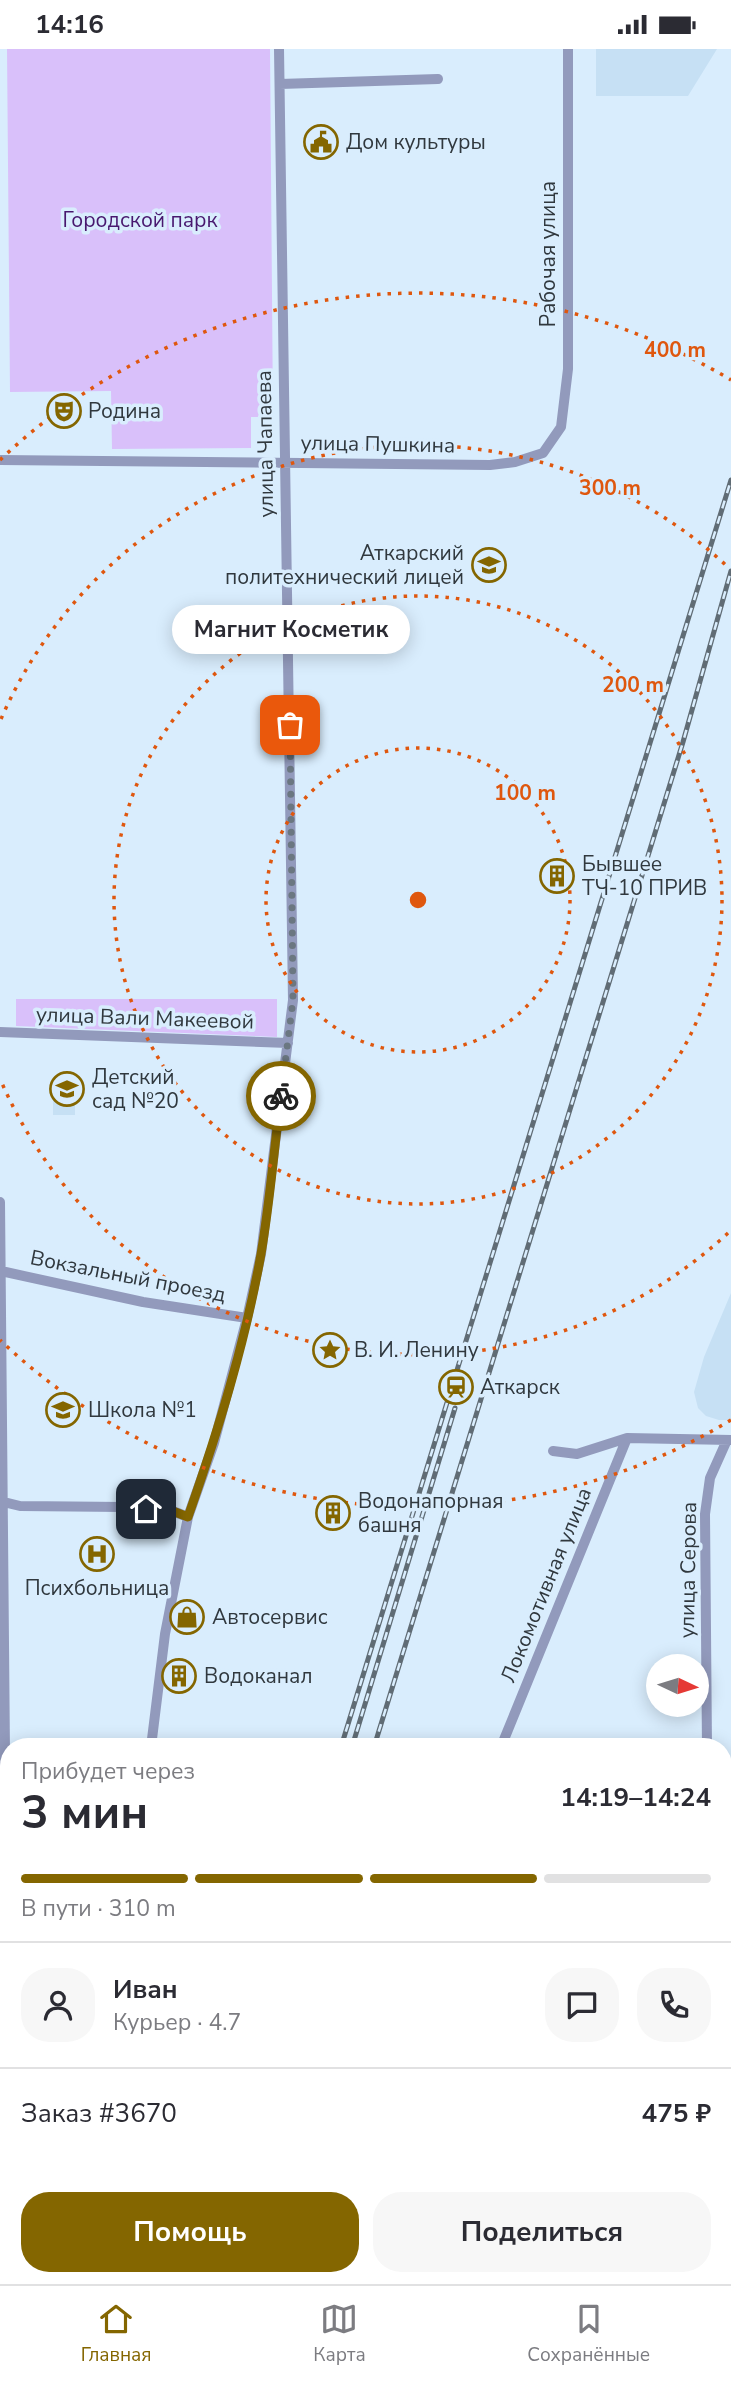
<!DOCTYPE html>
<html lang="ru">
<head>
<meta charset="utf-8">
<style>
  :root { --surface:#fff; --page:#f7f7f7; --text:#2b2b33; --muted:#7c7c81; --line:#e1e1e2; --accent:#846600 }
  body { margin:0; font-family:"Nunito Sans",sans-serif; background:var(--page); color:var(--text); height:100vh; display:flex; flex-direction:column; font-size:26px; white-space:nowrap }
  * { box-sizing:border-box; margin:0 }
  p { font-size:23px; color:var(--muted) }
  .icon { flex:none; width:38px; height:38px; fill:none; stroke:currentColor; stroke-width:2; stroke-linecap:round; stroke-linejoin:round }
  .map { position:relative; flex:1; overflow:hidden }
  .details { position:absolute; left:0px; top:1689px; width:732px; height:548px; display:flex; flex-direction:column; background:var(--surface); border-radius:28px 28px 0 0; box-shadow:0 4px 18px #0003 }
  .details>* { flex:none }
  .needle { width:46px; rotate:94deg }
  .fabs { position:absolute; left:646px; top:1605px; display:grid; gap:14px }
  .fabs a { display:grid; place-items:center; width:63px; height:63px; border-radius:50%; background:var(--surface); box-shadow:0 4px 18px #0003; font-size:35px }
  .pin { position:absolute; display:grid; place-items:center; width:60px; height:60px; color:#fff; margin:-30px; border-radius:14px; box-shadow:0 4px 10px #0006 }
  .courier { position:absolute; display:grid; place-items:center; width:70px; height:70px; margin:-35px; border:5px solid #846600; border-radius:50%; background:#fff; color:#222; box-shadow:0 2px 9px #0007 }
  .bubble { position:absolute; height:49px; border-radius:24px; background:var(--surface); box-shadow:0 4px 18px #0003; font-size:23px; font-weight:700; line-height:49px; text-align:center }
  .headline em { font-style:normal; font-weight:700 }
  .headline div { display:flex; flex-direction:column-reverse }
  .headline { display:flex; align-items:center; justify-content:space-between; height:119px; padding:0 21px }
  h1 { font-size:46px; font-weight:700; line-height:52px }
  .bar { display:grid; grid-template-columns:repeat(4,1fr); gap:10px 7px; align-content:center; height:84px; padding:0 21px }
  .bar i { height:9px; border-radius:5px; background:var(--line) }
  .bar .selected { background:var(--accent) }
  .bar p { grid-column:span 4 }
  .line { display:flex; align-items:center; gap:18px; padding:0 21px; border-top:2px solid var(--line) }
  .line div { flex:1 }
  .round { display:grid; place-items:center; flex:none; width:74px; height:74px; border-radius:28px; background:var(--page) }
  .primary-button { display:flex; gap:14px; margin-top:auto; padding:14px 21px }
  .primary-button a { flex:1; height:80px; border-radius:28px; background:var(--accent); color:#fff; font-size:28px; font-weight:700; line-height:80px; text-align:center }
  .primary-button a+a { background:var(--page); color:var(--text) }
  .status { display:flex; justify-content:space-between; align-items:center; height:49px; padding:0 35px; background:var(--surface); direction:ltr }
  .status svg { height:19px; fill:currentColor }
  .dock { display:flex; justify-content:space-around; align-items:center; height:98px; border-top:2px solid var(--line); background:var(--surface); font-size:19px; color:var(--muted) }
  .dock a { display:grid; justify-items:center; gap:4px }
  .dock .selected { color:var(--accent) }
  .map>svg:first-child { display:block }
  .built { fill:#c6e0f4 }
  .green { fill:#d9c0fa }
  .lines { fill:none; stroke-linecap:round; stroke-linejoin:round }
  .minor { stroke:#929abc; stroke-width:10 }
  .rail-casing { stroke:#606c75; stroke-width:5 }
  .rail { stroke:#d9edfd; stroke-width:2.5; stroke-dasharray:8; stroke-linecap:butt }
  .done { stroke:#6b7781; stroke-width:7; stroke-dasharray:0 12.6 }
  .route { stroke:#846600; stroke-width:9 }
  .ring { fill:none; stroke:#df570e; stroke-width:3.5; stroke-dasharray:3.5 7 }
  .labels { text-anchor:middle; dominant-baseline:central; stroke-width:7; stroke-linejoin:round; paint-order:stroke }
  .poi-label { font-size:21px; fill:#30383e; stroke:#d9edfd; text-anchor:start }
  .park-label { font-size:21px; fill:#48186f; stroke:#d9edfd }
  .street-label { font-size:21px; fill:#30383e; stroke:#d9edfd }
  .centre { fill:#df570e; stroke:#d9edfd; stroke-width:3.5 }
  .ring-label { font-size:21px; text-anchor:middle; font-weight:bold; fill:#df570e; stroke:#d9edfd; stroke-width:7; stroke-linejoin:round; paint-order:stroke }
</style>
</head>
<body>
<div class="status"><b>14:16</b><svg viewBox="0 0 49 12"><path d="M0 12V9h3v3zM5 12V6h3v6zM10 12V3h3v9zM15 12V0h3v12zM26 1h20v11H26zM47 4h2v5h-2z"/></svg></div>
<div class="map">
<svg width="731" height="2235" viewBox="0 0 731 2235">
  <rect width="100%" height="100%" fill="#d9edfd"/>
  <path class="built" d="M596 0H717L688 47H596Z
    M59 1028H75V1066H53V1051H59Z
    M731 1244V1371H719L706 1367 698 1359 694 1343 704 1308Z"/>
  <path class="green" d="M7 0H270L273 368H251V399L112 400 111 342 10 343Z
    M16 950H277V988L16 977Z"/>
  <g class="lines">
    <path class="minor" d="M280 35 438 30
      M0 411 490 416 515 413 543 404 561 378 568 320V0
      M0 983 288 994
      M0 1153 9 2147
      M1 1222 143 1253 247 1269
      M553 1402 577 1405 627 1389 731 1391
      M0 1452 20 1457 123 1458 170 1461 188 1468
      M151 1698 165 1585 188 1468 214 1394 247 1269 261 1205 293 951 279 0
      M501 1698 627 1389
      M707 1698 705 1465 710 1429 727 1391
      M723 1897 731 1893
      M723 1975H731
      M723 2072H731
      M723 2143H731
      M723 2203H731
      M11 2228V2235
      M286 2228 287 2235
      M518 2228 519 2235
      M693 2235 699 2228"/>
    <g class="rail-casing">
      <path id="rail" d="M341 1698 731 431
        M352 1698 455 1359
        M374 1698 683 693 731 522
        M313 2228 314 2235
        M352 2228 355 2235"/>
    </g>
    <use href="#rail" class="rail"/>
  </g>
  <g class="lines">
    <path class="done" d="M281 1047 293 951 290 676"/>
    <path class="route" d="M146 1460 170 1461 188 1468C218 1382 245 1295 261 1205 270 1153 274 1099 281 1047"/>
  </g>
  <g class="ring">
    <circle cx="418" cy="851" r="152"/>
    <circle cx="418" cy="851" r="304"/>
    <path d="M728 1184A455 455 0 0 1 1 1032M1 670A455 455 0 0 1 728 518"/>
    <path d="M731 1371A607 607 0 0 1 0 1291M0 411A607 607 0 0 1 731 331"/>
  </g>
  <defs>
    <g id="civic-ring" transform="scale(1.75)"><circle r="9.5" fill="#d9edfd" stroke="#846600" stroke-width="1.5"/><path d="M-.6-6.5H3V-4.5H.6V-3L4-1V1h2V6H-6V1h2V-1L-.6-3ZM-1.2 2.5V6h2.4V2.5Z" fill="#846600"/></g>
    <g id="theatre-ring" transform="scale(1.75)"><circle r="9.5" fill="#d9edfd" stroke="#846600" stroke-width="1.5"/><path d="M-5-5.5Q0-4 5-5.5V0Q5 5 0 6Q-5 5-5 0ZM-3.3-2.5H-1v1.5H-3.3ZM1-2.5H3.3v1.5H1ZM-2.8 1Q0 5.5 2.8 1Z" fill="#846600"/></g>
    <g id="school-ring" transform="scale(1.75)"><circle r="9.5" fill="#d9edfd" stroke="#846600" stroke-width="1.5"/><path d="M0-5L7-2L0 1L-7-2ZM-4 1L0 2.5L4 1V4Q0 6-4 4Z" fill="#846600"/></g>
    <g id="building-ring" transform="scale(1.75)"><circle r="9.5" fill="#d9edfd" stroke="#846600" stroke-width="1.5"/><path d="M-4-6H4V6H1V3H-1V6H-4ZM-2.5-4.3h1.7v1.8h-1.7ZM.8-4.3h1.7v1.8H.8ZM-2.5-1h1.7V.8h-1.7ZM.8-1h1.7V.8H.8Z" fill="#846600"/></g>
    <g id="sight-ring" transform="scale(1.75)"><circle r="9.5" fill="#d9edfd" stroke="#846600" stroke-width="1.5"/><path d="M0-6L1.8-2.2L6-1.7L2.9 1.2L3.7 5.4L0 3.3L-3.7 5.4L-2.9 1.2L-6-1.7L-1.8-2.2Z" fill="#846600"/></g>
    <g id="station-ring" transform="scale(1.75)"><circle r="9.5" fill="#d9edfd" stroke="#846600" stroke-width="1.5"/><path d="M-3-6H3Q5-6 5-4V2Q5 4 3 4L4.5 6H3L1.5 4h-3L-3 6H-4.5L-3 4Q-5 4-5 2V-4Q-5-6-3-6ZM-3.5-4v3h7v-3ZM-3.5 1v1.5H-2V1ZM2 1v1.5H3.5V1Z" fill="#846600"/></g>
    <g id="hospital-ring" transform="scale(1.75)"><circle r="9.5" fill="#d9edfd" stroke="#846600" stroke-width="1.5"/><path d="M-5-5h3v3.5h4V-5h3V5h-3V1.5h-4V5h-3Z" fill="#846600"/></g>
    <g id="shop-ring" transform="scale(1.75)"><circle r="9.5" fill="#d9edfd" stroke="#846600" stroke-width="1.5"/><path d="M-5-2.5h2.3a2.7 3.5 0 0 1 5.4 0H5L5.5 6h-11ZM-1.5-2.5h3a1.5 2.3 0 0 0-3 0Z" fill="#846600"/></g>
  </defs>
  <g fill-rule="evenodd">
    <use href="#civic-ring" x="321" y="93"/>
    <use href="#theatre-ring" x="64" y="362"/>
    <use href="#school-ring" x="489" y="516"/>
    <use href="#building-ring" x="557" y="827"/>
    <use href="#school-ring" x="67" y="1040"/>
    <use href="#sight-ring" x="330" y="1301"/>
    <use href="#station-ring" x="456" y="1338"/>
    <use href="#school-ring" x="63" y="1361"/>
    <use href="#building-ring" x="333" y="1464"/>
    <use href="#hospital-ring" x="97" y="1505"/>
    <use href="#shop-ring" x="187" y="1568"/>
    <use href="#building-ring" x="179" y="1627"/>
  </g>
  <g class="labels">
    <g class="poi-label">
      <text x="346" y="93">Дом культуры</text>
      <text x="88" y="362">Родина</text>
      <text x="464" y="504" text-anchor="end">Аткарский<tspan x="464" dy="24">политехнический лицей</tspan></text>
      <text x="582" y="815">Бывшее<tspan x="582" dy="24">ТЧ-10 ПРИВ</tspan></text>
      <text x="92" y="1028">Детский<tspan x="92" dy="24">сад №20</tspan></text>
      <text x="354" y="1301">В. И. Ленину</text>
      <text x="480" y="1338">Аткарск</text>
      <text x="88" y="1361">Школа №1</text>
      <text x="358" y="1452">Водонапорная<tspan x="358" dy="24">башня</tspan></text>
      <text x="97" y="1539" text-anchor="middle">Психбольница</text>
      <text x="212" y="1568">Автосервис</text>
      <text x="204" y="1627">Водоканал</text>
    </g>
    <g class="park-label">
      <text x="140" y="171">Городской парк</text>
    </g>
    <g class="street-label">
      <text transform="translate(548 205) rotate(-90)">Рабочая улица</text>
      <text transform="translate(265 395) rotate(-91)">улица Чапаева</text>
      <text transform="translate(378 395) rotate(1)">улица Пушкина</text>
      <text transform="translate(145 969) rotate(2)">улица Вали Макеевой</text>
      <text transform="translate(128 1227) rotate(11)">Вокзальный проезд</text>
      <text transform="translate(688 1521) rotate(-89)">улица Серова</text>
      <text transform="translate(546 1536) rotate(-68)">Локомотивная улица</text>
    </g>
  </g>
  <circle cx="418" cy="851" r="10" class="centre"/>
  <g class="ring-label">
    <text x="675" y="308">400 m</text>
    <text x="610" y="446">300 m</text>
    <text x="633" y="643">200 m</text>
    <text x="525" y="751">100 m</text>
  </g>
</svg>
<div class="fabs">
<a><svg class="needle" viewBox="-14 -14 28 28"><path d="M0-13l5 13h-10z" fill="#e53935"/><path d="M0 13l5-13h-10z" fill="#7c7c81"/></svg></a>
</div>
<div class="pin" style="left:290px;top:676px;background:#ea580c"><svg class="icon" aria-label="bag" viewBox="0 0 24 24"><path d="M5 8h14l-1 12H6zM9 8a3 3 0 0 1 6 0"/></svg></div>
<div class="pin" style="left:146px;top:1460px;background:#1f2937"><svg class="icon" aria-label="home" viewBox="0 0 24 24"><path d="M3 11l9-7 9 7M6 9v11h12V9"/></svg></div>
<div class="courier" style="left:281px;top:1047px"><svg class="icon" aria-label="bike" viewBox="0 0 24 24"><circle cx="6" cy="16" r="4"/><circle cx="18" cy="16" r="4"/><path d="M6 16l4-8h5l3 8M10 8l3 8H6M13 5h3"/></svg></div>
<div class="bubble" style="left:172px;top:556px;width:238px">Магнит Косметик</div>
<section class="details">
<div class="headline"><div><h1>3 мин</h1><p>Прибудет через</p></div><em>14:19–14:24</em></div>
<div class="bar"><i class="selected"></i><i class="selected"></i><i class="selected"></i><i></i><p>В пути · 310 m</p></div>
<div class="line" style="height:126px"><a class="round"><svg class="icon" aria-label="person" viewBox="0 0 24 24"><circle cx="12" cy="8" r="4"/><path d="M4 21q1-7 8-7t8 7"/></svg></a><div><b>Иван</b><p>Курьер · 4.7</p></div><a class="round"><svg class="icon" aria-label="chat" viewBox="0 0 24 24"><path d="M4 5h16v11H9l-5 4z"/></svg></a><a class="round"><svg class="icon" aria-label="phone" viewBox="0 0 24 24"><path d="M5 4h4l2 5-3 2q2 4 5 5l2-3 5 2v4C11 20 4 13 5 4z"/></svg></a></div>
<div class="line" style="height:91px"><div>Заказ #3670</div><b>475 ₽</b></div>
<div class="primary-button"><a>Помощь</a><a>Поделиться</a></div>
</section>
</div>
<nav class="dock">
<a class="selected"><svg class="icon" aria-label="home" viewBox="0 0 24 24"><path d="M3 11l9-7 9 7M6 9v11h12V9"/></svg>Главная</a>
<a><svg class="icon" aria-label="map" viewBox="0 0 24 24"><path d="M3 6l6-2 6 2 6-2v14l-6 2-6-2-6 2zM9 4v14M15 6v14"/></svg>Карта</a>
<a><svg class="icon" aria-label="saved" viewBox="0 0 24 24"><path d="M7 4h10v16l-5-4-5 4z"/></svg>Сохранённые</a>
</nav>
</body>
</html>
